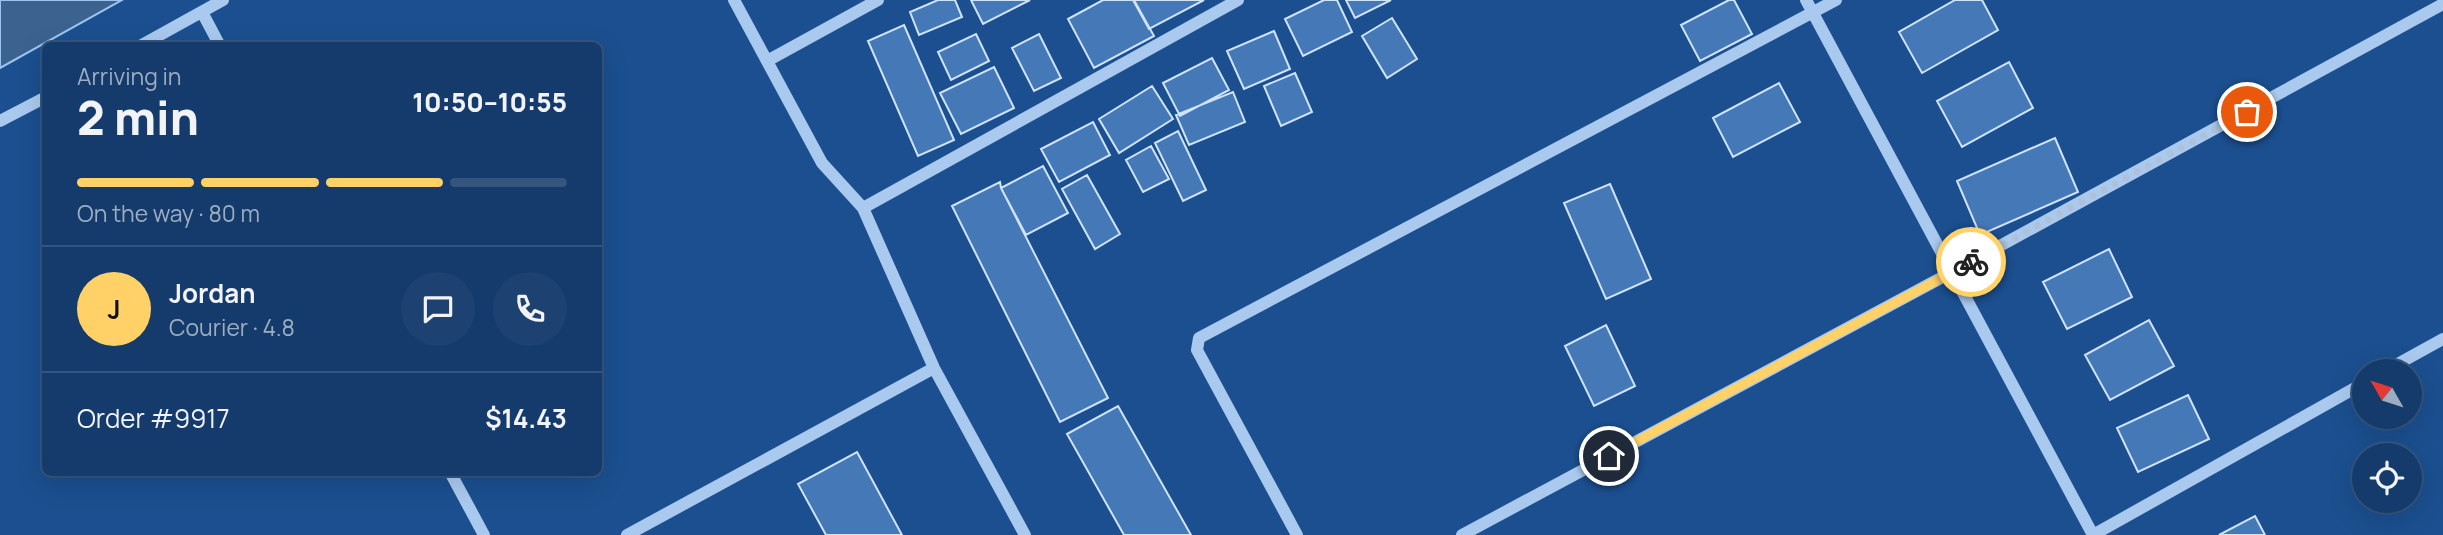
<!DOCTYPE html>
<html lang="en">
<head>
<meta charset="utf-8">
<style>
  :root { --surface:#143b6b; --page:#1d4271; --text:#f1f3f6; --muted:#9dadc1; --line:#33557e; --accent:#ffd166 }
  body { margin:0; font-family:Manrope,sans-serif; background:var(--page); color:var(--text); height:100vh; display:flex; flex-direction:column; font-size:26px; white-space:nowrap }
  * { box-sizing:border-box; margin:0 }
  p { font-size:23px; color:var(--muted) }
  .icon { flex:none; width:38px; height:38px; fill:none; stroke:currentColor; stroke-width:2; stroke-linecap:round; stroke-linejoin:round }
  .map { position:relative; flex:1; overflow:hidden }
  .drawer { position:absolute; left:42px; top:42px; width:560px; height:434px; display:flex; flex-direction:column; background:var(--surface); border-radius:10px; box-shadow:0 7px 28px #0002,0 0 0 2px var(--line) }
  .drawer>* { flex:none }
  .needle { width:46px; rotate:309deg }
  .buttons { position:absolute; left:2352px; top:359px; display:grid; gap:14px }
  .buttons a { display:grid; place-items:center; width:70px; height:70px; border-radius:50%; background:var(--surface); box-shadow:0 7px 28px #0002,0 0 0 2px var(--line); font-size:35px }
  .pin { position:absolute; display:grid; place-items:center; width:60px; height:60px; color:#fff; margin:-30px; border:4px solid #fff; border-radius:50%; box-shadow:0 2px 7px #0007 }
  .courier { position:absolute; display:grid; place-items:center; width:70px; height:70px; margin:-35px; border:5px solid #ffd166; border-radius:50%; background:#fff; color:#222; box-shadow:0 2px 9px #0007 }
  .summary em { font-style:normal; font-weight:800 }
  .summary div { display:flex; flex-direction:column-reverse }
  .summary { display:flex; align-items:center; justify-content:space-between; height:119px; padding:0 35px }
  h1 { font-size:46px; font-weight:800; line-height:52px }
  .bar { display:grid; grid-template-columns:repeat(4,1fr); gap:10px 7px; align-content:center; height:84px; padding:0 35px }
  .bar i { height:9px; border-radius:5px; background:var(--line) }
  .bar .active { background:var(--accent) }
  .bar p { grid-column:span 4 }
  .line { display:flex; align-items:center; gap:18px; padding:0 35px; border-top:2px solid var(--line) }
  .line div { flex:1 }
  .round { display:grid; place-items:center; flex:none; width:74px; height:74px; border-radius:37px; background:var(--page) }
  .map>svg:first-child { display:block }
  .water { fill:#3c6290; stroke:#9cc4f0; stroke-width:2 }
  .building { fill:#4478b7; stroke:#cfe3fa; stroke-width:2 }
  .lines { fill:none; stroke-linecap:round; stroke-linejoin:round }
  .minor { stroke:#a9c9ee; stroke-width:12 }
  .done { stroke:#afc1d8; stroke-width:7; stroke-dasharray:0 12.6 }
  .route { stroke:#ffd166; stroke-width:9 }
</style>
</head>
<body>
<div class="map">
<svg width="2443" height="535" viewBox="0 0 2443 535">
  <rect width="100%" height="100%" fill="#1b4f8f"/>
  <path class="water" d="M0 0H122L0 68Z"/>
  <path class="building" d="M938 0H955L962 17 919 35 910 12Z
    M971 0H1030L983 24Z
    M1103 0H1134L1154 36 1094 68 1068 19Z
    M1133 0H1204L1149 29Z
    M1324 0H1337L1352 32 1303 56 1285 19Z
    M1346 0H1391L1355 18Z
    M1729 0H1734L1752 34 1700 61 1681 25Z
    M1955 0H1982L1998 30 1922 73 1899 32Z
    M1392 18 1417 59 1387 78 1362 36Z
    M904 25 954 140 918 156 868 41Z
    M1274 31 1290 69 1244 89 1227 51Z
    M976 34 989 61 951 80 938 52Z
    M1039 34 1061 78 1034 91 1012 48Z
    M1212 58 1229 90 1180 116 1163 83Z
    M2009 62 2033 108 1962 147 1937 101Z
    M994 67 1014 108 961 134 940 93Z
    M1295 73 1312 112 1281 126 1264 86Z
    M1779 83 1800 122 1733 157 1713 118Z
    M1152 86 1173 119 1119 153 1099 119Z
    M1233 92 1245 122 1189 145 1176 115Z
    M1093 122 1110 155 1059 182 1041 149Z
    M1178 131 1206 190 1183 201 1155 143Z
    M2055 138 2078 192 1980 235 1957 181Z
    M1151 146 1169 179 1143 192 1126 160Z
    M1043 166 1068 213 1026 235 1001 188Z
    M1087 175 1120 234 1095 249 1062 189Z
    M1000 182 1001 188 1108 398 1060 422 952 206Z
    M1610 184 1651 279 1606 299 1564 203Z
    M2109 249 2132 297 2067 329 2043 282Z
    M2149 320 2174 366 2110 400 2085 355Z
    M1606 325 1635 386 1594 406 1565 346Z
    M2188 395 2209 439 2138 472 2117 428Z
    M1118 406 1191 535H1124L1067 434Z
    M857 452 902 535H826L798 484Z
    M2255 516 2265 535H2219Z"/>
  <g class="lines">
    <path class="minor" d="M734 0 822 163 863 208 934 368 1025 535
      M1806 0 2093 535
      M202 12 220 46
      M140 46 223 0
      M767 61 878 0
      M0 121 46 97
      M863 208 1238 0
      M2385 371 2443 339
      M450 472 484 535
      M627 535 934 368
      M1297 535 1197 350 1199 338 1836 0
      M1462 535 1952 272 2443 4
      M2093 535 2364 383"/>
  </g>
  <g class="lines">
    <path class="done" d="M1971 262 2247 112"/>
    <path class="route" d="M1609 456 1971 262"/>
  </g>
</svg>
<div class="buttons">
<a><svg class="needle" viewBox="-14 -14 28 28"><path d="M0-13l5 13h-10z" fill="#e53935"/><path d="M0 13l5-13h-10z" fill="#9dadc1"/></svg></a>
<a><svg class="icon" aria-label="locate" viewBox="0 0 24 24"><circle cx="12" cy="12" r="6"/><path d="M12 2v4M12 18v4M2 12h4M18 12h4"/></svg></a>
</div>
<div class="pin" style="left:2247px;top:112px;background:#ea580c"><svg class="icon" aria-label="bag" viewBox="0 0 24 24"><path d="M5 8h14l-1 12H6zM9 8a3 3 0 0 1 6 0"/></svg></div>
<div class="pin" style="left:1609px;top:456px;background:#1f2937"><svg class="icon" aria-label="home" viewBox="0 0 24 24"><path d="M3 11l9-7 9 7M6 9v11h12V9"/></svg></div>
<div class="courier" style="left:1971px;top:262px"><svg class="icon" aria-label="bike" viewBox="0 0 24 24"><circle cx="6" cy="16" r="4"/><circle cx="18" cy="16" r="4"/><path d="M6 16l4-8h5l3 8M10 8l3 8H6M13 5h3"/></svg></div>
<section class="drawer">
<div class="summary"><div><h1>2 min</h1><p>Arriving in</p></div><em>10:50–10:55</em></div>
<div class="bar"><i class="active"></i><i class="active"></i><i class="active"></i><i></i><p>On the way · 80 m</p></div>
<div class="line" style="height:126px"><b class="round" style="background:var(--accent);color:#111">J</b><div><b>Jordan</b><p>Courier · 4.8</p></div><a class="round"><svg class="icon" aria-label="chat" viewBox="0 0 24 24"><path d="M4 5h16v11H9l-5 4z"/></svg></a><a class="round"><svg class="icon" aria-label="phone" viewBox="0 0 24 24"><path d="M5 4h4l2 5-3 2q2 4 5 5l2-3 5 2v4C11 20 4 13 5 4z"/></svg></a></div>
<div class="line" style="height:91px"><div>Order #9917</div><b>$14.43</b></div>
</section>
</div>
</body>
</html>
